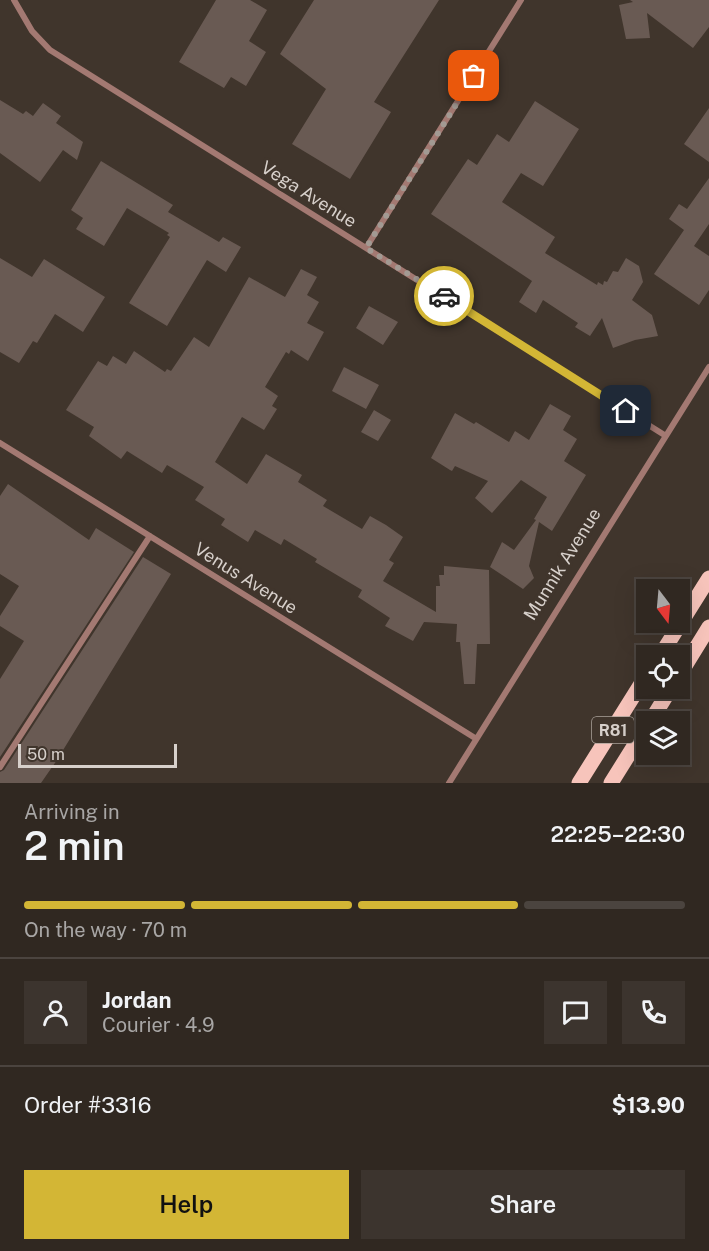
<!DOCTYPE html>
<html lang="en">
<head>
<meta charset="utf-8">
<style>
  :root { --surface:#302821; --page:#3c342e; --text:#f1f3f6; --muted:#a8a6a5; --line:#4b443f; --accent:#d3b635 }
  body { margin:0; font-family:"Public Sans",sans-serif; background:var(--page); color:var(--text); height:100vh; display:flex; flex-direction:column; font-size:22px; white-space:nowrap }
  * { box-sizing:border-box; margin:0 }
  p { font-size:20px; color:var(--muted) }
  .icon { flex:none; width:33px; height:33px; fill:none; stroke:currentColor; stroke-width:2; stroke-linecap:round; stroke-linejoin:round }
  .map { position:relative; height:783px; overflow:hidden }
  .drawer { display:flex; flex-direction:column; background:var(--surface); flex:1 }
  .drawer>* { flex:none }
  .needle { width:39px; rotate:164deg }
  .controls { position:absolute; left:636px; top:579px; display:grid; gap:12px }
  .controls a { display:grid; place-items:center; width:54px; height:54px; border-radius:0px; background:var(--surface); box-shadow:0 6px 24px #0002,0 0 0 2px var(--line); font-size:30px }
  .scale { position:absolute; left:18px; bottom:15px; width:159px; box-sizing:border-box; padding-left:6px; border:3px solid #d7d0cb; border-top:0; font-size:16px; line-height:21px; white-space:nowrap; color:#d7d0cb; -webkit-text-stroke:4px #40352c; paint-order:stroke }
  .pin { position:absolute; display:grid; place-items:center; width:51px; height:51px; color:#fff; margin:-26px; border-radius:12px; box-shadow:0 3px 9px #0006 }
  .courier { position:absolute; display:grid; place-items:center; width:60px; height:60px; margin:-30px; border:4px solid #d3b635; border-radius:50%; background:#fff; color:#222; box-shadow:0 2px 8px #0007 }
  .head em { font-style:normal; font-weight:600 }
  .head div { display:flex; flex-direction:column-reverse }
  .head { display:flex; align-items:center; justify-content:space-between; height:102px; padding:0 24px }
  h1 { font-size:39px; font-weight:600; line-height:45px }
  .bar { display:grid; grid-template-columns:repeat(4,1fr); gap:9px 6px; align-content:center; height:72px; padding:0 24px }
  .bar i { height:8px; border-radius:4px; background:var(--line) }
  .bar .on { background:var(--accent) }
  .bar p { grid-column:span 4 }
  .line { display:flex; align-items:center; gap:15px; padding:0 24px; border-top:2px solid var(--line) }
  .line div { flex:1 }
  .round { display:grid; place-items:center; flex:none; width:63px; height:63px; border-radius:0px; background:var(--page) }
  .button { display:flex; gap:12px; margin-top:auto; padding:12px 24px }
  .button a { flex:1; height:69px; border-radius:0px; background:var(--accent); color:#111; font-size:24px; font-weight:600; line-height:69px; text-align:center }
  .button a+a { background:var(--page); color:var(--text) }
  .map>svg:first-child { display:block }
  .building { fill:#695a53 }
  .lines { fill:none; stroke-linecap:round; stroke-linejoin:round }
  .street { stroke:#a37972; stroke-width:6 }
  .primary { stroke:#f7c4bb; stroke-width:15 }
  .done { stroke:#a29a93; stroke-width:6; stroke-dasharray:0 10.8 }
  .route { stroke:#d3b635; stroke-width:8 }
  .labels { text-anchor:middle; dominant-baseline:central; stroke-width:6; stroke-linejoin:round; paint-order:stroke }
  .shield { fill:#40352c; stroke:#aaa29b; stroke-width:1.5 }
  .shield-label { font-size:16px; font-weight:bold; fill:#d7d0cb }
  .street-label { font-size:18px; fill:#d7d0cb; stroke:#40352c }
</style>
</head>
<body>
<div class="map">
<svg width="709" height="783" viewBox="0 0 709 783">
  <rect width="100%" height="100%" fill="#40352c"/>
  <path class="building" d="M216 0H250L267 10 249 41 266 52 246 86 231 77 224 88 179 62Z
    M314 0H439L374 102 391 112 350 179 292 144 326 89 280 54Z
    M630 0H709V27L693 48 647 13 650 38 626 39 619 5 633 2Z
    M0 100 23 114 26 111 33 116 43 103 61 116 56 123 83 142 77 160 63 150 40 182 0 153Z
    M535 101 579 129 543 186 521 173 502 202 555 237 545 253 597 285 598 282 603 285 604 281 607 282 613 271 618 272 626 258 639 266 643 282 632 300 652 315 658 336 635 340 613 348 602 318 590 336 575 327 578 323 543 300 536 313 519 302 532 281 431 214 468 159 477 165 497 134 509 142Z
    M709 108V162L684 144Z
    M101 161 173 205 168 212 219 242 223 237 241 247 226 272 207 260 167 326 129 303 170 237 167 235 169 233 127 208 104 246 76 229 83 218 71 210Z
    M709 178V224L694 246 709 256V290L699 305 654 274 684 230 669 219 679 204 687 209Z
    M0 258 32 277 44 259 105 297 83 332 55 314 37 343 33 341 19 363 0 352Z
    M301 269 317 277 307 295 319 302 307 323 324 332 308 361 291 350 289 354 286 352 265 387 278 396 272 406 277 409 264 430 242 417 215 462 247 484 266 454 302 475 298 482 327 500 323 506 362 529 370 516 386 525 403 537 389 560 394 563 383 581 436 612V586H440L439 575H444V566L489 570 490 644H477L475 684H464L460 642H456L457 624 424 622 413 641 385 626 390 618 358 597 362 590 315 562 317 559 284 539 281 545 255 530 248 542 221 525 225 519 195 500 204 487 167 465 162 473 127 451 121 459 89 436 94 427 66 410 98 361 107 366 113 356 126 364 134 351 165 372 167 369 171 371 194 337 209 347 249 277 285 297Z
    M369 306 398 322 383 345 356 328Z
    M344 367 379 385 366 409 332 391Z
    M550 404 571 416 563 430 577 439 564 461 586 475 552 531 539 522 529 566 534 578 523 589 490 567 502 542 514 550 536 520 534 519 547 497 521 480 492 513 475 498 488 481 455 466 452 471 450 470 431 458 455 413 474 424 476 422 509 442 515 431 529 440Z
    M374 410 391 420 378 441 361 432Z
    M8 484 89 540 96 528 134 552 0 757V679L24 641 0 626V616L19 586 0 574V496Z
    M143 557 171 574 57 760 41 783H0V772L4 770Z"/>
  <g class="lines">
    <path class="street" d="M14 0 32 31 50 50 666 436
      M366 248 521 0
      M0 443 475 738
      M0 767 150 536
      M449 783 709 367"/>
    <path class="primary" d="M660 656 709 578
      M680 674 709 627
      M650 722 671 688
      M579 783 646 676
      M611 783 646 727"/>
  </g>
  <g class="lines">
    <path class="done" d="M444 296 366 248 474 76"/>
    <path class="route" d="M444 296 626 411"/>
  </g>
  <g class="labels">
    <rect class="shield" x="592" y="717" width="42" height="26" rx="4.5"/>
    <g class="shield-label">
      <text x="613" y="730">R81</text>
    </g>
    <g class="street-label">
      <text transform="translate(309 194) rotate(32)">Vega Avenue</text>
      <text transform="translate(562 564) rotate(-58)">Munnik Avenue</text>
      <text transform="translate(246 578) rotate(32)">Venus Avenue</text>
    </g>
  </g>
</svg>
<div class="controls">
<a><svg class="needle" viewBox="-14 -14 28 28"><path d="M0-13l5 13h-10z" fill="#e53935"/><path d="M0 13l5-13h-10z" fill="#a8a6a5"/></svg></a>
<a><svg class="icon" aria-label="locate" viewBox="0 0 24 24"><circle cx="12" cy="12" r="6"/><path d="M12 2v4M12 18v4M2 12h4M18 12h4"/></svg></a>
<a><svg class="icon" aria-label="layers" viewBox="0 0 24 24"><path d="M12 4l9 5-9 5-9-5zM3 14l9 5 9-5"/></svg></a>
</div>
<div class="scale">50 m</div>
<div class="pin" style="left:474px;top:76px;background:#ea580c"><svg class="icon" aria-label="bag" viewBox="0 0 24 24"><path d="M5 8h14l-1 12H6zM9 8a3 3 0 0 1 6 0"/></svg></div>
<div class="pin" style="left:626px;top:411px;background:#1f2937"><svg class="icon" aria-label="home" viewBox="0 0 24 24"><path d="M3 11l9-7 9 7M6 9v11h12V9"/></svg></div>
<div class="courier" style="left:444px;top:296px"><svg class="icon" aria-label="car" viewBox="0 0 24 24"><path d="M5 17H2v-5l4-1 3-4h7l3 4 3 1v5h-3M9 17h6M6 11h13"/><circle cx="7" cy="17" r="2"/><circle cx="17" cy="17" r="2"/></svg></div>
</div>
<section class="drawer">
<div class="head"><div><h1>2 min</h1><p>Arriving in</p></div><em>22:25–22:30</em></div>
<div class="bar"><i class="on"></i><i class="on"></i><i class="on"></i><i></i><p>On the way · 70 m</p></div>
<div class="line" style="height:108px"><a class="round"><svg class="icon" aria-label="person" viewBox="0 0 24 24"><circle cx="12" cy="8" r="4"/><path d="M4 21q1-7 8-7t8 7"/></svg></a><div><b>Jordan</b><p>Courier · 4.9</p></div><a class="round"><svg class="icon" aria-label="chat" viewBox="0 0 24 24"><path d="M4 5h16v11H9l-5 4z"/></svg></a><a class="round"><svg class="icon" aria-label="phone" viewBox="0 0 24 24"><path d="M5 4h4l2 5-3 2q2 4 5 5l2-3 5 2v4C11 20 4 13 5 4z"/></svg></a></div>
<div class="line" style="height:78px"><div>Order #3316</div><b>$13.90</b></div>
<div class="button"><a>Help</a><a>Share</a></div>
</section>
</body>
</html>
